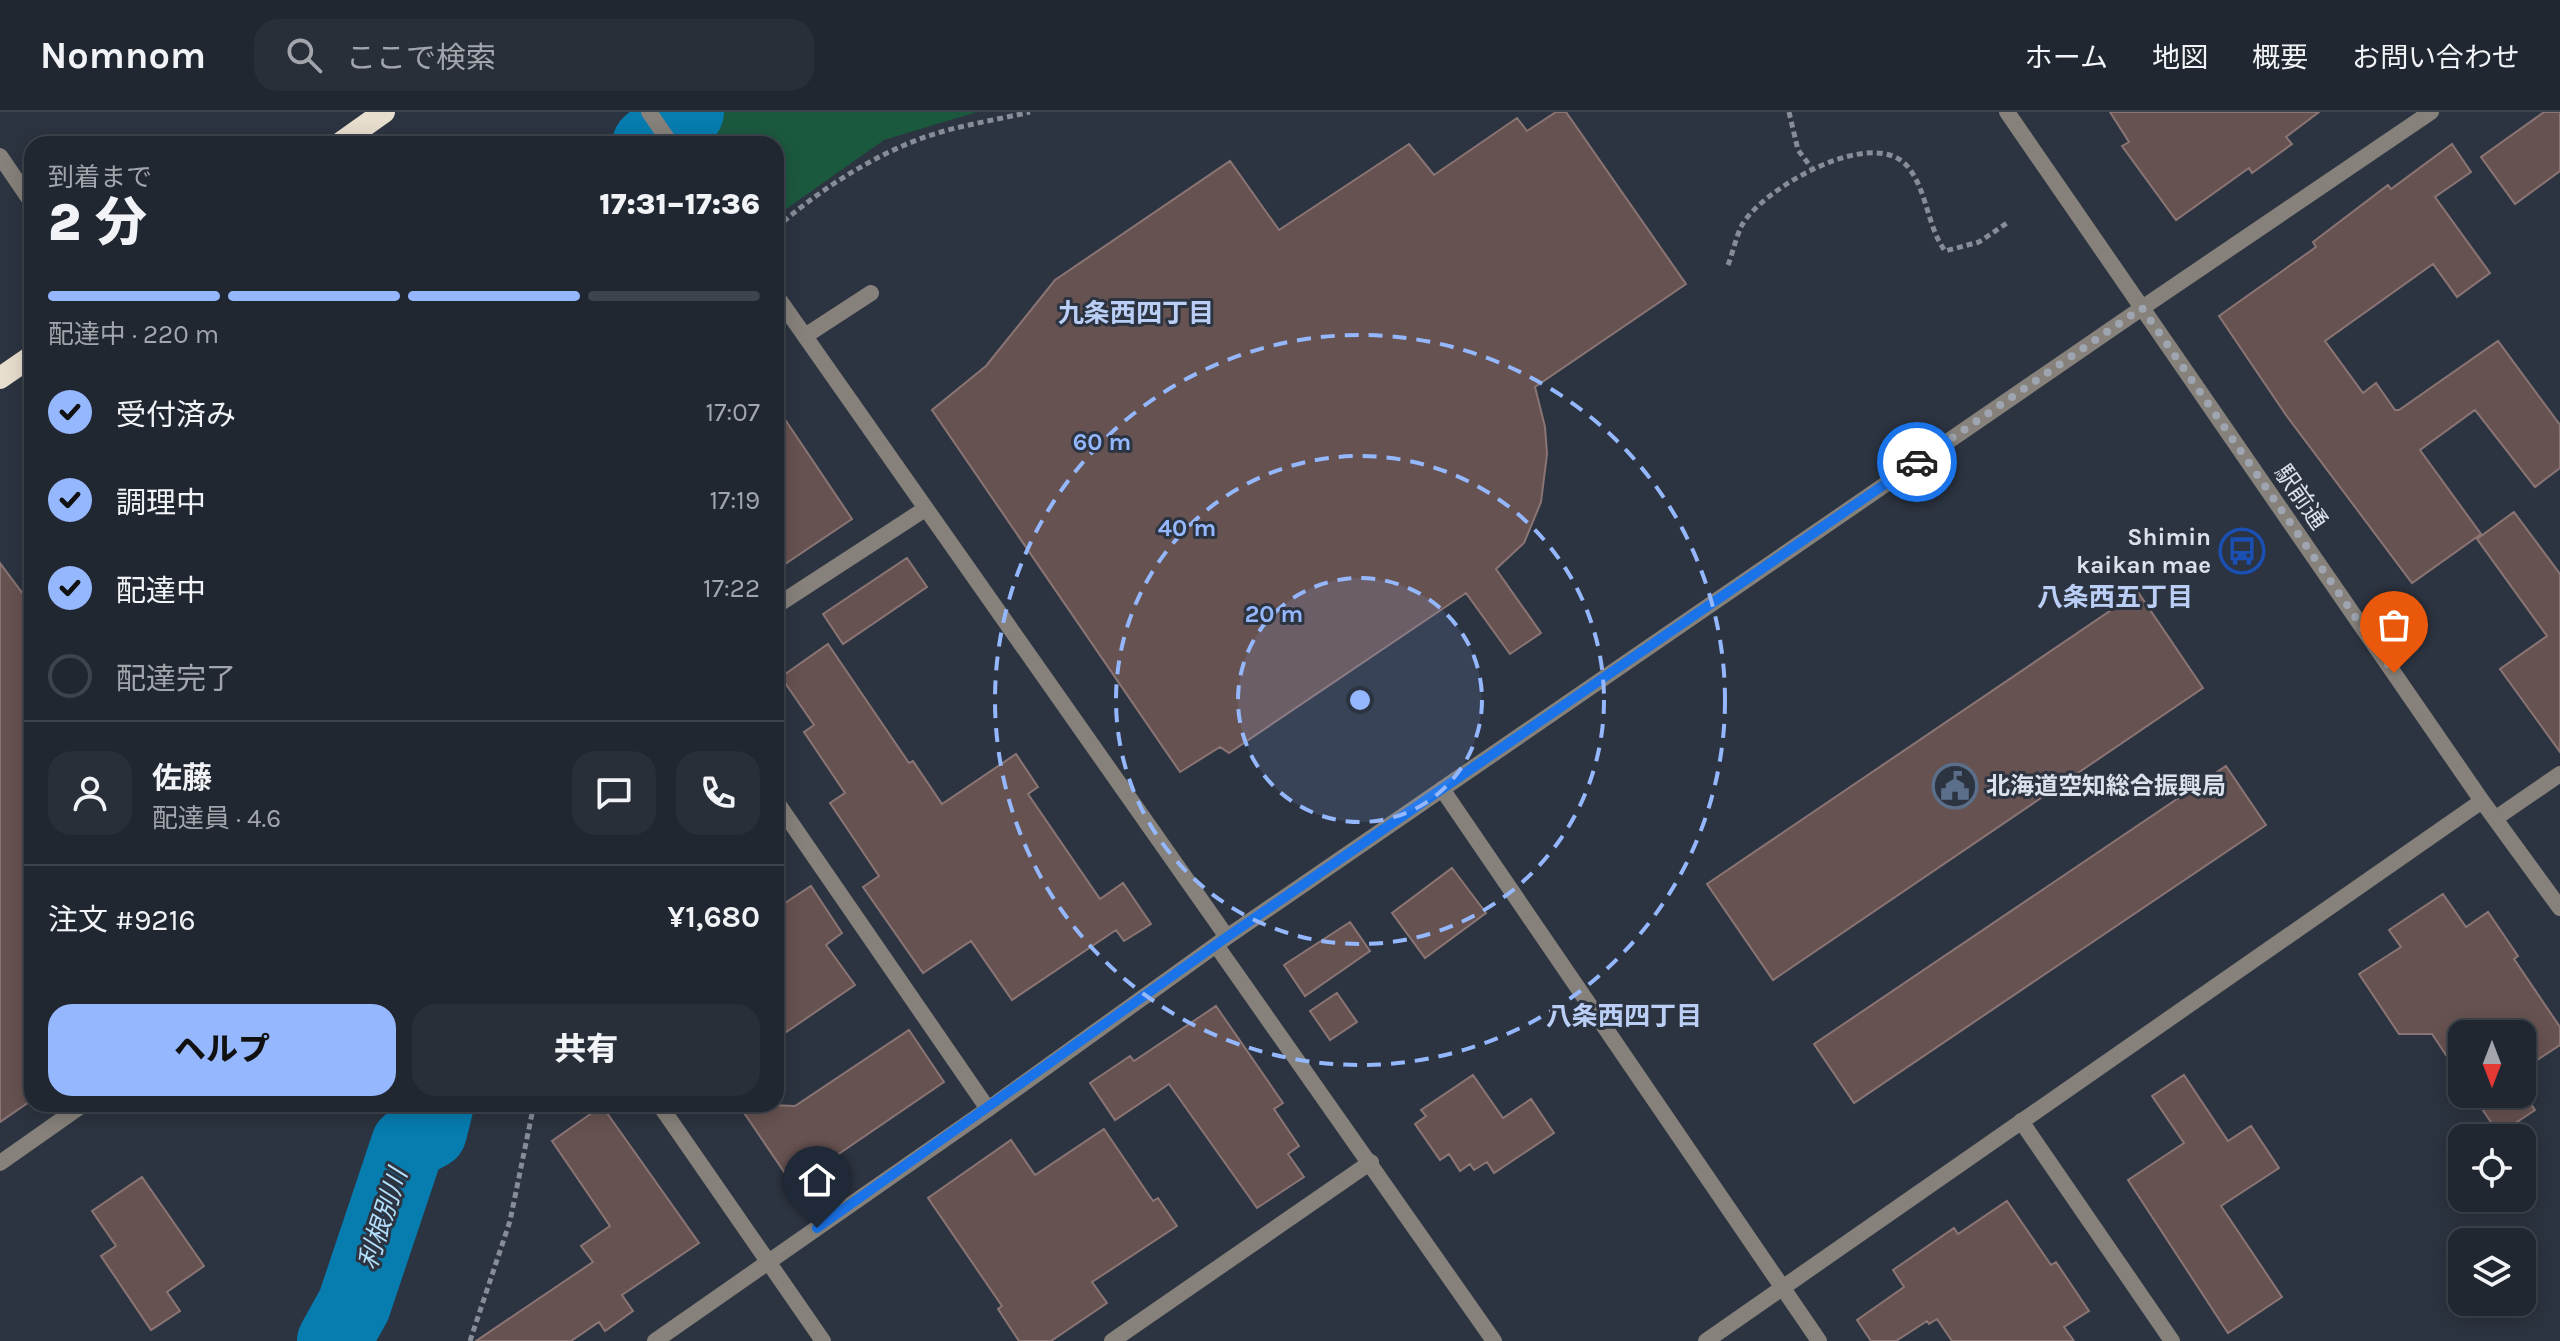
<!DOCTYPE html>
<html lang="ja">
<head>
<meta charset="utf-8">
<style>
  :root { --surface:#212731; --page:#292f39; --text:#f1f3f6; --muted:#a2a5ab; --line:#3e444d; --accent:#94b7fd }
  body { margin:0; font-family:Karla,"Noto Sans JP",sans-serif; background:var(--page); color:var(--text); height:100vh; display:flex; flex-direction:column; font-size:30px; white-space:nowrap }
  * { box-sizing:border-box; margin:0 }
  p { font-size:26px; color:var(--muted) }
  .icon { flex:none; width:44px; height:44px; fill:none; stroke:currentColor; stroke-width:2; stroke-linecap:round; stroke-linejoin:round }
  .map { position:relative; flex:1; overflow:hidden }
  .sheet { position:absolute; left:24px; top:24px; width:760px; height:976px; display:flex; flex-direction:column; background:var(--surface); border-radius:24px; box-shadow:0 4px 20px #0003,0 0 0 2px var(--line) }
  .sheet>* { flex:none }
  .needle { width:52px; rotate:180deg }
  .tools { position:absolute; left:2448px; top:908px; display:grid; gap:16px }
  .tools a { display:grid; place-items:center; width:88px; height:88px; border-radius:16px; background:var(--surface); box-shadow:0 4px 20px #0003,0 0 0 2px var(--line); font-size:40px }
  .pin { position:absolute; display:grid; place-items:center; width:68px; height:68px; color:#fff; margin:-82px -34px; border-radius:50% 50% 50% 0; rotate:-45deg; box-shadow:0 0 8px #0007 }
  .pin .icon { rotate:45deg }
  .courier { position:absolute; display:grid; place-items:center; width:80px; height:80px; margin:-40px; border:6px solid #1a73e8; border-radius:50%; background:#fff; color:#222; box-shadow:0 2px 10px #0007 }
  .headline em { font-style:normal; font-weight:800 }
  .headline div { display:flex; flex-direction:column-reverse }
  .headline { display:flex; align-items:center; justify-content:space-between; height:136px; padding:0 24px }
  h1 { font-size:52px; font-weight:800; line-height:60px }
  .bar { display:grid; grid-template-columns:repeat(4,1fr); gap:12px 8px; align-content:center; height:96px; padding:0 24px }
  .bar i { height:10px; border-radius:6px; background:var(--line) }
  .bar .selected { background:var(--accent) }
  .bar p { grid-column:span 4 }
  .line { display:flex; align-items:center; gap:20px; padding:0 24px; border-top:2px solid var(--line) }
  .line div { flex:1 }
  .round { display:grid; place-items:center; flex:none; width:84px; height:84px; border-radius:24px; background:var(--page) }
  ol { padding:0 24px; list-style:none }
  li { display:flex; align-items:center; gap:24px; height:88px }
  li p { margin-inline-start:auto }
  li .icon { padding:8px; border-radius:50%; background:var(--accent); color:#111; stroke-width:4 }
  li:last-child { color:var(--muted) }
  li i { width:44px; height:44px; border:4px solid var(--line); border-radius:50% }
  .primary-button { display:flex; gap:16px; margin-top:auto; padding:16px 24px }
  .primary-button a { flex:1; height:92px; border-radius:24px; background:var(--accent); color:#111; font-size:32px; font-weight:800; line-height:92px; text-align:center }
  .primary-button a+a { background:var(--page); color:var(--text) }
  header { display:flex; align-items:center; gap:48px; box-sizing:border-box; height:112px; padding:0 40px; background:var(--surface); border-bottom:2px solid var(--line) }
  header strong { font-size:38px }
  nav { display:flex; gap:44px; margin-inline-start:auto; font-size:28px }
  .search { width:560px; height:72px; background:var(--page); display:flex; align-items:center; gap:20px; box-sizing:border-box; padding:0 28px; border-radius:24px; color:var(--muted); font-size:30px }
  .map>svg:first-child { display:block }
  .green { fill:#1b593f }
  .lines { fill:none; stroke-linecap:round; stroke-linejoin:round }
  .river { stroke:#067caf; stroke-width:74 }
  .building { fill:#665251; stroke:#8a7574; stroke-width:2 }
  .path { stroke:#868d98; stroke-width:5; stroke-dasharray:6 4; stroke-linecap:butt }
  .service { stroke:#86817a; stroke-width:16 }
  .minor { stroke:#86817a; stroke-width:16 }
  .tertiary { stroke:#86817a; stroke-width:16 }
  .trunk { stroke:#e8dece; stroke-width:22 }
  .done { stroke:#9ea5b0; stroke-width:8; stroke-dasharray:0 14.4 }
  .route { stroke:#1a73e8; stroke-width:10 }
  .ring { fill:none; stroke:#94b7fd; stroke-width:4; stroke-dasharray:14 10 }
  .labels { text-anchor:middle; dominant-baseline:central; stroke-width:6; stroke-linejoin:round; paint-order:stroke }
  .street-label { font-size:24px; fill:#dce2eb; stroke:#2c3441 }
  .poi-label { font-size:24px; font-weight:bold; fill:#dce2eb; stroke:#2c3441; text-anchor:end }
  .neighbourhood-label { font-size:26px; font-weight:bold; fill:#bacef6; stroke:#2c3441 }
  .water-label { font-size:26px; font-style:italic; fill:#b3dffb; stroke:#2c3441 }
  .centre { fill:#94b7fd; stroke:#2c3441; stroke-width:4 }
  .ring-label { font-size:24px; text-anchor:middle; font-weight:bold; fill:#94b7fd; stroke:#2c3441; stroke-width:6; stroke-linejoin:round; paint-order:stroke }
</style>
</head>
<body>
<header>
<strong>Nomnom</strong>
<div class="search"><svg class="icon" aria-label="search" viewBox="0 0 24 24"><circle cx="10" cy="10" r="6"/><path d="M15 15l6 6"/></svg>ここで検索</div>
<nav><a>ホーム</a><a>地図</a><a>概要</a><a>お問い合わせ</a></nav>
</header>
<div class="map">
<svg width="2560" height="1229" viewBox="0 0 2560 1229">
  <rect width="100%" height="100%" fill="#2c3441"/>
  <path class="green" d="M679 0H977L884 28 776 104V32H702Z"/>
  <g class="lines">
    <path class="river" d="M649 32 687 0
      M334 1229 354 1193 408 1032 430 1020 437 992"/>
  </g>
  <path class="building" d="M1556 0H1566L1686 172 1535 275 1545 315 1547 342 1541 390 1524 431 1496 457 1541 521 1510 542 1466 481 1229 641 1220 635 1180 660 932 298 986 254 1055 168 1230 49 1279 118 1409 32 1434 63 1517 6 1527 19Z
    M2110 0H2319L2286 25 2292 32 2252 61 2249 56 2176 108 2122 34 2129 30Z
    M2544 0H2560V59L2515 92 2481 45Z
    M2452 32 2471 60 2435 85 2490 161 2457 185 2433 152 2325 229 2363 281 2376 271 2395 298H2399L2498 229 2560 313V356L2535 375 2475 298 2420 338 2481 422 2412 471 2286 303 2219 204 2316 135 2313 130 2388 73 2391 77Z
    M776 294 852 407 776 458Z
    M2514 400 2560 462V640L2500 557 2547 524 2477 427Z
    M907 446 927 475 843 532 823 502Z
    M0 451 32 494V988L0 1010Z
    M2138 480 2203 576 1773 868 1707 772Z
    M828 532 909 651 913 649 942 692 1016 642 1038 675 1028 682 1100 787 1123 771 1151 812 1124 829 1116 818 1012 888 971 829 923 861 863 775 879 764 830 691 845 681 804 620 814 613 781 565Z
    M2226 654 2266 713 1854 991 1814 932Z
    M1452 756 1486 801 1425 846 1392 801Z
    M811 774 842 821 826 833 855 873 776 927V797Z
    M2443 782 2466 815 2488 800 2518 844 2514 847 2560 915V933L2522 958V922H2462V967L2432 922H2399L2359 862 2401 835 2389 818Z
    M1350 810 1370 839 1305 884 1284 853Z
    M1337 881 1357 910 1330 928 1310 899Z
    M1216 894 1283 991 1274 997 1299 1034 1288 1042 1304 1065 1257 1096 1169 972 1115 1008 1090 971 1130 944 1134 949Z
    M909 918 944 970 793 1073 738 992 795 994Z
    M1473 963 1503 1006 1531 987 1554 1021 1494 1061 1487 1050 1474 1058 1470 1052 1460 1059 1449 1042 1440 1048 1415 1012 1426 1004 1421 998Z
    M2184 963 2228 1029 2251 1014 2279 1056 2221 1094 2282 1185 2228 1221 2128 1068 2184 1031 2152 984Z
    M2522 979 2535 998 2499 1022 2472 982H2522Z
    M602 994 699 1131 622 1183 633 1199 605 1219 599 1210 571 1229H476L593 1150 581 1134 610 1114 552 1029Z
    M1104 1017 1153 1089 1158 1086 1177 1114 1092 1170 1107 1191 1051 1229H1019L998 1197 1002 1194 928 1086 1011 1028 1035 1063Z
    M142 1065 204 1154 167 1180 180 1199 151 1218 101 1144 116 1134 92 1099Z
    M2007 1089 2051 1153 2056 1150 2089 1199 2064 1215 2074 1229H1952L1937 1207 1929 1212 1927 1209 1896 1229H1871L1857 1208 1904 1175 1893 1158 1954 1116 1958 1122Z"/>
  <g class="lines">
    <path class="path" d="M1789 0 1798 38 1811 55
      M776 116C819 78 873 43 928 24 961 13 996 8 1030 0
      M1728 153C1733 140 1736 125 1742 113 1762 77 1873 12 1908 55 1927 78 1927 114 1945 139L1979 130 2007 111
      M470 1229 510 1109 534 992"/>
    <path class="service" d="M805 224 871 181"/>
    <path class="minor" d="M0 44 32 91
      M2142 196 2431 0
      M776 494 925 397
      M1442 677 1819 1229
      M776 689 988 997
      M2496 706 2560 662
      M0 1051 84 992
      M1112 1229 1371 1050"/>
    <path class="tertiary" d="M649 0 671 32
      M2007 0 2482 689 2560 796
      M776 183 1227 825
      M1216 833 1494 1229
      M659 992 823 1229
      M2021 1009 2172 1229
      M655 1229 988 997 1227 825 2142 196
      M1706 1229 2482 689"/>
    <path class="trunk" d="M339 32 384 0
      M0 266 32 244"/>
  </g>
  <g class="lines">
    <path class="done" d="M1917 350 2142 196 2394 561"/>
    <path class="route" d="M817 1116 1227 825 1917 350"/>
  </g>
  <circle cx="1360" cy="588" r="122" fill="#94b7fd" fill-opacity=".12"/>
  <g class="ring">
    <circle cx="1360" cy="588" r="122"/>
    <circle cx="1360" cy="588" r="244"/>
    <circle cx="1360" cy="588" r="365"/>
  </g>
  <defs>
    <g id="bus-ring" transform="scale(2.3)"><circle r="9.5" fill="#2c3441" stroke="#1a4fb4" stroke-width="1.5"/><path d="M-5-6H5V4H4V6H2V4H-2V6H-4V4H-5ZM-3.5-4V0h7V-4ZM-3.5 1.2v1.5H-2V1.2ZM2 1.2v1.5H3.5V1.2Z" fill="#1a4fb4"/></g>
    <g id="civic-ring" transform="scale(2.3)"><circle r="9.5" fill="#2c3441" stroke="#5c6f8a" stroke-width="1.5"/><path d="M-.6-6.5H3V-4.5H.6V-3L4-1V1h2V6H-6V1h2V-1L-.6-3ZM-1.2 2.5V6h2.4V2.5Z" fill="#5c6f8a"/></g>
  </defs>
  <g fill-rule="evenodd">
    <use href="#bus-ring" x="2242" y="439"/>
    <use href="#civic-ring" x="1955" y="674"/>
  </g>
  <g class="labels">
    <g class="street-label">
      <text transform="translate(2301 385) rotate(55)">駅前通</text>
    </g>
    <g class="poi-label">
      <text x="2211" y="425">Shimin<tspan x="2211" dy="28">kaikan mae</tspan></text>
      <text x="1986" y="674" text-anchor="start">北海道空知総合振興局</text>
    </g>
    <g class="neighbourhood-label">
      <text x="1136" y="201">九条西四丁目</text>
      <text x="2115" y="485">八条西五丁目</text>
      <text x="1624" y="904">八条西四丁目</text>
    </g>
    <g class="water-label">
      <text transform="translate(383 1107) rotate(-72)">利根別川</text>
    </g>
  </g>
  <circle cx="1360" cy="588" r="12" class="centre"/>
  <g class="ring-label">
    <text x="1102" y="338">60 m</text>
    <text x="1187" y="424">40 m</text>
    <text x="1274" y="510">20 m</text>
  </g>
</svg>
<div class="tools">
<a><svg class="needle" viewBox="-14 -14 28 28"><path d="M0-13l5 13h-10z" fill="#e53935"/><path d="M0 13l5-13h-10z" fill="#a2a5ab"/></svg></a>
<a><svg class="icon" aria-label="locate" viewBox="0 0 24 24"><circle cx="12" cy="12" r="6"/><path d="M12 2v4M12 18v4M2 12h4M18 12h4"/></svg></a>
<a><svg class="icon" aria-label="layers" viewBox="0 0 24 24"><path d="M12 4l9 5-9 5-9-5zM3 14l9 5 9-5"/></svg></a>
</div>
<div class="pin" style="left:2394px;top:561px;background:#ea580c"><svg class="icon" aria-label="bag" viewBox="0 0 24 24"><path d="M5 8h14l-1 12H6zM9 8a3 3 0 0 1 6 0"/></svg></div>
<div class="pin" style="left:817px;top:1116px;background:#1f2937"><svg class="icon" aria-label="home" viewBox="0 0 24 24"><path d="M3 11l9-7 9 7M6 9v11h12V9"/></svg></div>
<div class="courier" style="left:1917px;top:350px"><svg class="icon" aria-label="car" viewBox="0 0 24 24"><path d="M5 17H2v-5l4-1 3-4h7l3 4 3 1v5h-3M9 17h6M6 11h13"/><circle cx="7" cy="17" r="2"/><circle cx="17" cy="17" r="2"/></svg></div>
<section class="sheet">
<div class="headline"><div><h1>2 分</h1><p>到着まで</p></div><em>17:31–17:36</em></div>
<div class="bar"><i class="selected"></i><i class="selected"></i><i class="selected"></i><i></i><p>配達中 · 220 m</p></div>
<ol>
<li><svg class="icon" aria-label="check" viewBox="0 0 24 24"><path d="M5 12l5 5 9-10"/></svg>受付済み<p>17:07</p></li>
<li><svg class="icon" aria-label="check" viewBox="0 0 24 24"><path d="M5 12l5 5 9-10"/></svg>調理中<p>17:19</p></li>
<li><svg class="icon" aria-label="check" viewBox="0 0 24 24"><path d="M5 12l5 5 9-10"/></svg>配達中<p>17:22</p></li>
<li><i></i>配達完了</li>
</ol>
<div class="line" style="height:144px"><a class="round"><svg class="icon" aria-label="person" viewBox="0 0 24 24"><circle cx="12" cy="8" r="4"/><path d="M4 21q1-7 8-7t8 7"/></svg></a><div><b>佐藤</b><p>配達員 · 4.6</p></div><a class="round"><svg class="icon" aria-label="chat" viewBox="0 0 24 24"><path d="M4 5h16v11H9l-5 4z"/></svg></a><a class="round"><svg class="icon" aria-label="phone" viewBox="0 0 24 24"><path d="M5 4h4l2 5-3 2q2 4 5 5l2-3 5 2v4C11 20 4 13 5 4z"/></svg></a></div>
<div class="line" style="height:104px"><div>注文 #9216</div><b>¥1,680</b></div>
<div class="primary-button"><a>ヘルプ</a><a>共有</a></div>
</section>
</div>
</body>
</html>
